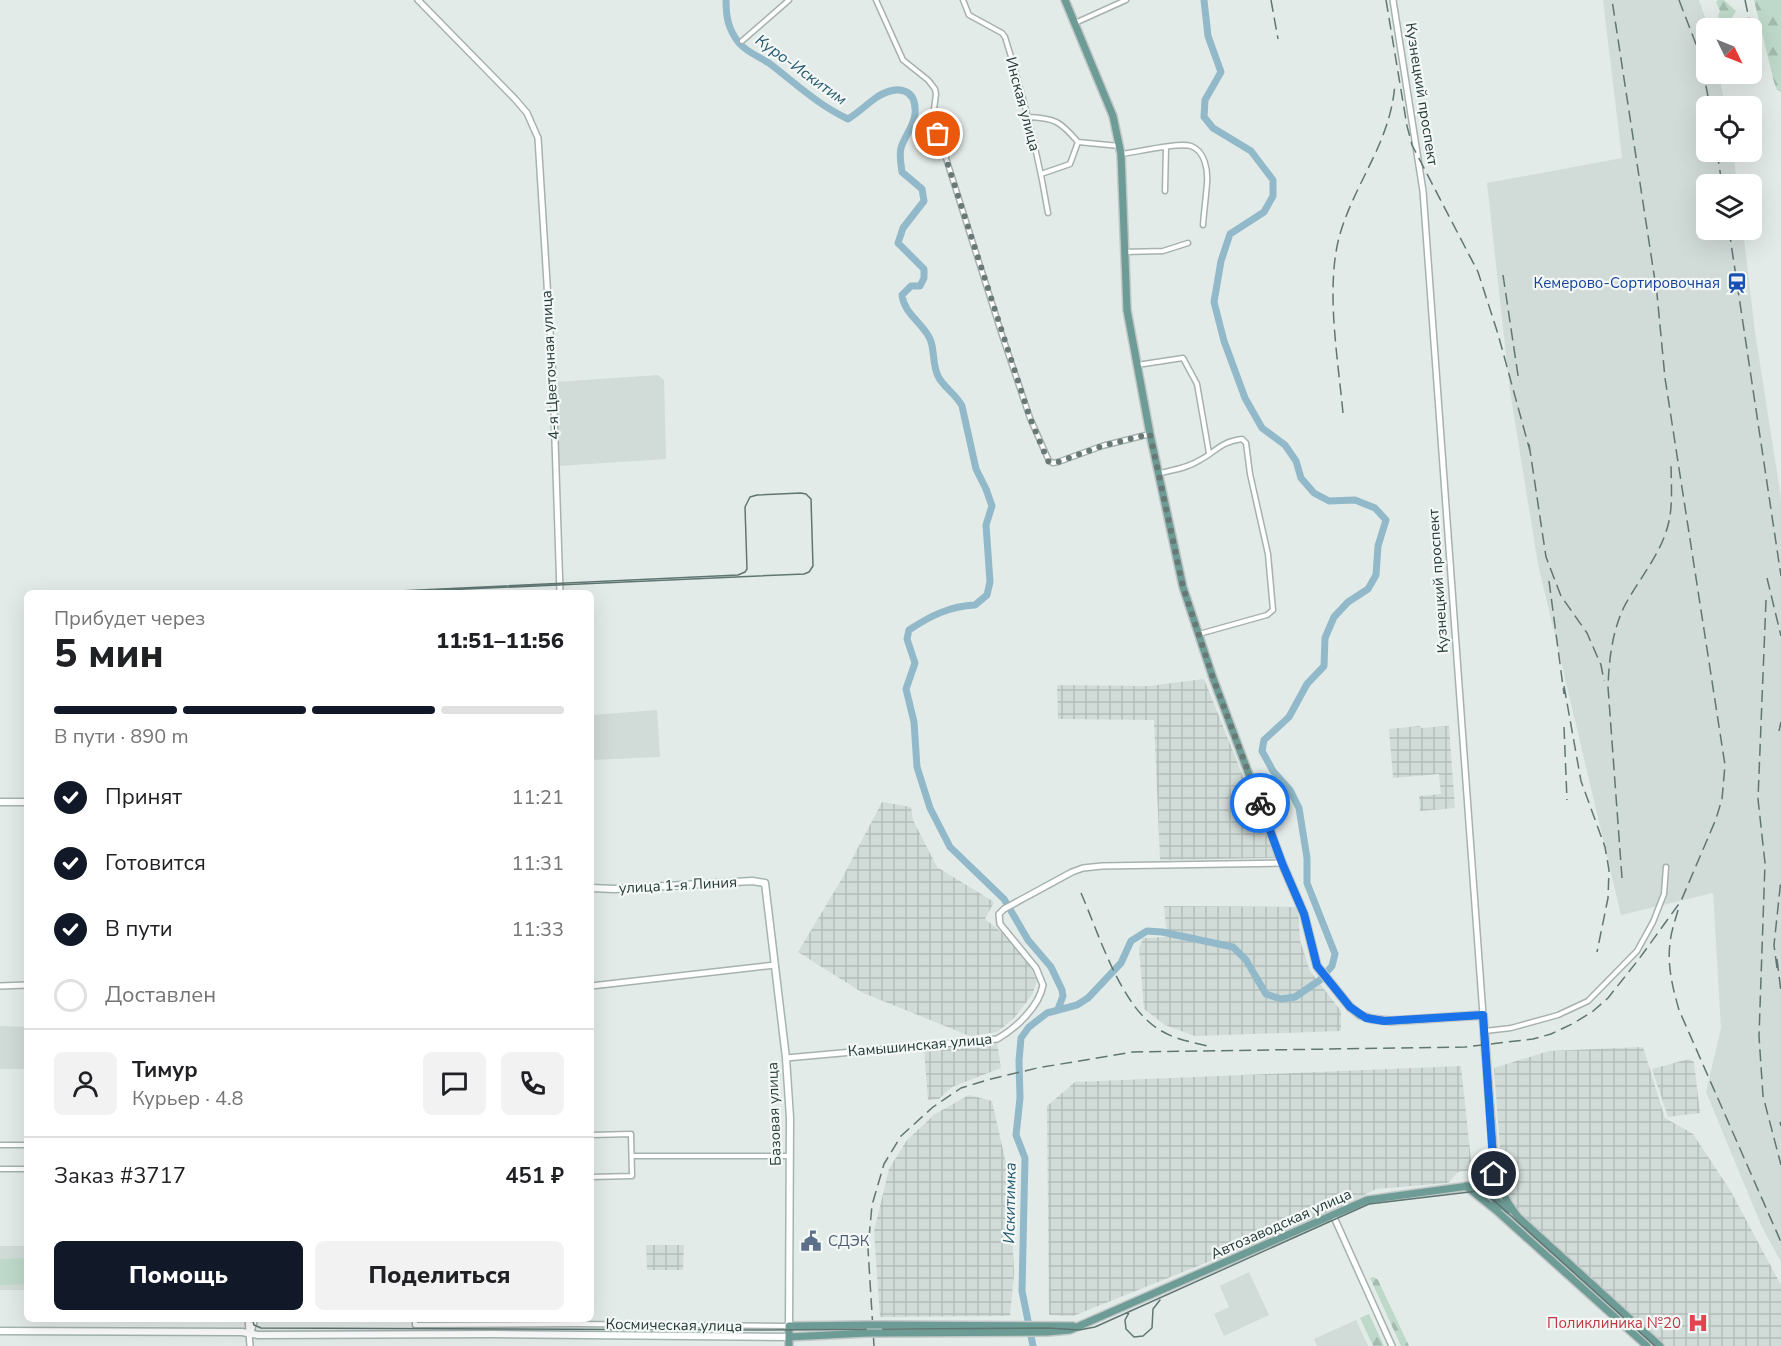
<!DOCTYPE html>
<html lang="ru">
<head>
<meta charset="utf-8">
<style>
  :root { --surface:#fff; --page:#f2f2f2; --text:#202124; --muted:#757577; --line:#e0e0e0; --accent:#111827 }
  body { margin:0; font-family:"Nunito Sans",sans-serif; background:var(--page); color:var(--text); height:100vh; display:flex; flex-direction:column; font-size:22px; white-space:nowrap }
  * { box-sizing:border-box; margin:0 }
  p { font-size:20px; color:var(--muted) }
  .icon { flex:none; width:33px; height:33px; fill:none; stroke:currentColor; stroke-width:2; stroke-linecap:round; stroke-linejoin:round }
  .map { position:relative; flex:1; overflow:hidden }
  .drawer { position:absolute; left:24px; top:590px; width:570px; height:732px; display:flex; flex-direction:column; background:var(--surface); border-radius:9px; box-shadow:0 6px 24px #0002 }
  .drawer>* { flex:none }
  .needle { width:39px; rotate:133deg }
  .buttons { position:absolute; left:1696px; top:18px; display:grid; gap:12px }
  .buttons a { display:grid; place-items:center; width:66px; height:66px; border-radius:9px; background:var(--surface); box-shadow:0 6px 24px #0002; font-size:30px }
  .pin { position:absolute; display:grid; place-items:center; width:51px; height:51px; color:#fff; margin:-26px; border:3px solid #fff; border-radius:50%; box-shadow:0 2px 6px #0007 }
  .courier { position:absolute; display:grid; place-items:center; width:60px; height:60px; margin:-30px; border:4px solid #1a73e8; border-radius:50%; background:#fff; color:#222; box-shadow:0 2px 8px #0007 }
  .summary em { font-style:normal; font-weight:800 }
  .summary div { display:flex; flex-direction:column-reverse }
  .summary { display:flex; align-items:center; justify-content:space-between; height:102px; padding:0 30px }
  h1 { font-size:39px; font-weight:800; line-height:45px }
  .bar { display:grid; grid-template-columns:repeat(4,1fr); gap:9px 6px; align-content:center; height:72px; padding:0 30px }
  .bar i { height:8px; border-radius:4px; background:var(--line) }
  .bar .selected { background:var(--accent) }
  .bar p { grid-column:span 4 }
  .line { display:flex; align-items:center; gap:15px; padding:0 30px; border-top:2px solid var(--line) }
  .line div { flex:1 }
  .round { display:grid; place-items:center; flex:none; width:63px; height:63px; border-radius:9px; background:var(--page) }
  ol { padding:0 30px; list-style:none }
  li { display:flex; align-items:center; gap:18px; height:66px }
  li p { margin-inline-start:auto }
  li .icon { padding:6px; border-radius:50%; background:var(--accent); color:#fff; stroke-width:4 }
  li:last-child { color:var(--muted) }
  li i { width:33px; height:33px; border:3px solid var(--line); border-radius:50% }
  .action { display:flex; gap:12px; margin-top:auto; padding:12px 30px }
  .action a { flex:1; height:69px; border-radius:9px; background:var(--accent); color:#fff; font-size:24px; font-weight:800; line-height:69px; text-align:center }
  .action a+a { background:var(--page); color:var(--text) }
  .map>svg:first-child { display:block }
  .built { fill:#d1dbd8 }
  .industrial { fill:url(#industrial-grid) }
  .grass { fill:#bed9c9 }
  .forest { fill:url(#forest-firs) }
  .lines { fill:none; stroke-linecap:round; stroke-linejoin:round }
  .river { stroke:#92b9c9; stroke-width:7 }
  .minor-casing { stroke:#a6b2af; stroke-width:7 }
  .tertiary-casing { stroke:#a6b2af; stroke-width:8 }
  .secondary-casing { stroke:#a3b5b1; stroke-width:9 }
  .primary-casing { stroke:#c2c8c7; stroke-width:10 }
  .minor { stroke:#fff; stroke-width:4 }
  .tertiary { stroke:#fff; stroke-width:5 }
  .secondary { stroke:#fff; stroke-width:6 }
  .primary { stroke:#6d9b95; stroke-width:7 }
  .tram { stroke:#5f7672; stroke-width:1.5 }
  .rail { stroke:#5f7672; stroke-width:1.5; stroke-dasharray:12 6; stroke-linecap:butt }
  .primary-bridge-casing { stroke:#c2c8c7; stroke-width:10; stroke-linecap:butt }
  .primary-bridge { stroke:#6d9b95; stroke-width:7 }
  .done { stroke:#687875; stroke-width:6; stroke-dasharray:0 10.8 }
  .route { stroke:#1a73e8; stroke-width:8 }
  .labels { text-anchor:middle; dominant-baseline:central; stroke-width:4.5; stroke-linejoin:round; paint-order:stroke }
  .street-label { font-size:15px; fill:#253a37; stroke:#f3f8f6 }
  .transit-label { font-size:15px; fill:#164399; stroke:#f3f8f6; text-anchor:end }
  .service-label { font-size:15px; fill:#4e5e75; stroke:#f3f8f6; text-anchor:start }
  .health-label { font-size:15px; fill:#be3a42; stroke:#f3f8f6; text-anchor:end }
  .water-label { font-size:16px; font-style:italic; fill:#26596f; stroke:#f3f8f6 }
</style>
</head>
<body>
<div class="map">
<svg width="1781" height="1346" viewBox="0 0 1781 1346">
  <defs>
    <pattern id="industrial-grid" width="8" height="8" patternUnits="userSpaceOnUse" patternTransform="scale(1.5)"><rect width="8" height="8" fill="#d1dbd8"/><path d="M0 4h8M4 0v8" fill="none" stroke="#b3bdba"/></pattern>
    <pattern id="forest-firs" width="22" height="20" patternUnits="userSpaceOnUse" patternTransform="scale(1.5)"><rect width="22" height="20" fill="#bed9c9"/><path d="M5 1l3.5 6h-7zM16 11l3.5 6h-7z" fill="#a3bbad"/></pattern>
  </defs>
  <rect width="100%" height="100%" fill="#e3ebe8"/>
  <path class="built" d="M1603 0H1699L1709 28H1707V74H1719L1725 106H1707V152H1733L1737 184H1707V230H1743L1755 332 1781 498V1262L1762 1227 1706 1092 1721 1028 1713 893 1621 915 1538 564 1510 391 1487 183 1622 158Z
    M658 375 664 380 666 459 559 466 556 382Z
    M657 710 660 757 591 760V715Z
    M0 1026 27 1027V1069H0Z
    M0 1246H27V1290H0Z
    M1249 1272 1269 1315 1224 1336 1214 1314 1229 1307 1220 1286Z
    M1356 1320 1368 1346H1317L1314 1339Z"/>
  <path class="industrial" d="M1204 679 1276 858 1160 860 1154 720 1058 719 1057 685 1149 686Z
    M1420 726 1421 728 1449 726 1455 808 1420 811 1419 796 1441 794 1439 774 1393 778 1389 729Z
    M882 802 911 807 913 820 937 867 994 902 985 919 1006 936 1031 968 1037 981 1032 995 1014 1018 997 1032 970 1036 863 993 798 952 840 882Z
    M1164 906 1298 907 1300 940 1310 971 1341 1011V1031L1195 1036 1165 1025 1144 1009 1139 949 1143 938 1167 937Z
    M997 1042 1001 1068 952 1087 939 1099 928 1100 924 1049Z
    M1643 1047 1665 1118 1693 1134 1730 1190 1781 1285V1346H1665L1514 1208 1501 1186V1163L1494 1068 1549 1051Z
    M1689 1059 1694 1062 1700 1113 1668 1117 1652 1069Z
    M1461 1066 1472 1170 1458 1172 1448 1183 1376 1189 1313 1220 1073 1316 1049 1315 1047 1106 1075 1082Z
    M969 1095 992 1101 1010 1181 1014 1273 1010 1316 880 1317 874 1231 889 1169 907 1140 935 1114Z
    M646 1245H684L683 1270H647Z"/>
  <path class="grass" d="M27 1258V1284L0 1285V1259Z"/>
  <path class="forest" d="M1718 0H1724L1736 11 1726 28H1720C1718 22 1717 16 1720 11L1716 2Z
    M1754 0H1781V92L1777 90 1774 82Z
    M1374 1277 1378 1280 1409 1346H1401L1370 1278Z
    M1369 1314 1384 1346H1373L1360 1318Z"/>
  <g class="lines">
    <path class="river" d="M726 0C726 17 728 29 739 43 748 53 758 56 769 63 795 83 818 105 848 119 858 113 867 104 877 97 896 85 917 87 915 114 914 126 904 137 901 148 899 155 901 164 902 172L922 189 924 201 903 228 898 243 924 269V278L920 286H911L902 295C904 314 922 322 930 339 935 350 932 364 938 376 943 387 956 394 962 406L976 469 986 489 992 506 986 525 990 582 987 595 975 605C950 606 930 616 909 630L907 639 915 663 906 689 914 722 917 767 930 808 950 847 1004 899 1028 940 1051 967 1062 990 1063 996 1058 1009
      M1033 1346 1022 1291 1025 1158 1016 1135 1020 1098 1019 1061 1021 1038 1029 1027 1047 1013 1077 1005 1088 998 1121 963 1131 941 1147 931 1162 932 1233 947 1246 960 1266 994 1281 999 1295 997 1320 980 1332 966 1335 954 1307 883V858L1299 808 1290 790 1273 771 1262 751 1264 740 1289 717 1307 684 1324 666 1325 638 1334 617 1348 602 1368 589 1376 575 1378 546 1386 520 1375 508 1355 500 1329 501 1314 493 1301 478 1296 461 1285 445 1262 428 1245 398 1224 341 1214 302 1221 261 1230 234 1264 212 1273 196V180L1251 151 1213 128 1204 117 1205 100 1221 72 1208 36 1204 0"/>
    <g class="minor-casing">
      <path id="minor" d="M876 0 903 60 928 80 935 89 936 94 933 117 1002 335 1030 418 1049 461 1053 463 1058 462 1102 446 1150 434
        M963 0 969 15 1002 33 1005 37C1023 94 1038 153 1048 213
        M1075 23 1126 0
        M742 41 789 0
        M1027 117C1055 118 1060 121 1078 142L1119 146
        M1122 154C1137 152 1179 142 1191 146 1205 151 1208 170 1207 183 1206 197 1204 211 1203 225
        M1041 174 1070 164 1078 142
        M1165 191 1166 147
        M1125 252 1163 251 1188 243
        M1137 365 1183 358 1197 384 1209 453
        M1160 473C1173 470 1188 468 1200 460 1217 451 1220 442 1242 439L1246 443 1250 474 1268 554 1273 610 1267 615 1199 634
        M1485 1031 1511 1028 1558 1015 1588 1001 1637 951 1653 922 1664 894 1666 867
        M591 1135 631 1134 632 1176 591 1177
        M0 1145H27
        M632 1156H790
        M0 1169H27
        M415 1318V1325L574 1324 789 1326"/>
    </g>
    <g class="tertiary-casing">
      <path id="tertiary" d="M418 0 515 99 527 113 538 138 553 380 560 592
        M1393 0 1423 191 1483 1015
        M0 986 27 985
        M591 986 775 965
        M786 1058 997 1039C1015 1029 1039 1007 1043 985L1036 968 1000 924 999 914 1004 909 1072 872 1083 868 1102 866 1282 863
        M1333 1215 1392 1346
        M248 1318 250 1346
        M251 1332 255 1318"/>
    </g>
    <g class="secondary-casing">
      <path id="secondary" d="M0 802H27
        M591 888 614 889 752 881 765 883 786 1058 790 1118 789 1326
        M0 1331 242 1332 258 1335 494 1334 789 1337"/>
    </g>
    <g class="primary-casing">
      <path id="primary" d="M1065 0 1113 116 1121 154 1127 310 1150 434 1183 587 1213 678 1282 863 1304 914 1317 966 1350 1007 1360 1015 1372 1019 1390 1021 1483 1015 1494 1162C1499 1186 1503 1198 1518 1217L1660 1346
        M1494 1180 1496 1205 1498 1212 1647 1346
        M1466 1186 1497 1211
        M1473 1186 1484 1190 1508 1210
        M882 1325 1073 1326
        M882 1333 1048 1332 1070 1330 1367 1200 1476 1185 1487 1181 1496 1172
        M789 1337 867 1333
        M789 1346V1326L867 1325"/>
    </g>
    <use href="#minor" class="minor"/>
    <use href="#tertiary" class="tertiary"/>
    <use href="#secondary" class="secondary"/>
    <use href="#primary" class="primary"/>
    <path class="tram" d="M377 592 738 575 745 572 747 569 745 507 750 497 757 495 801 493 806 494 811 499 813 566 809 572 804 574 399 592
      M1130 1311 1125 1320 1126 1329 1134 1337 1143 1336 1152 1328 1153 1309 1160 1300
      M252 1318 254 1325 261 1328 757 1330 1048 1328 1079 1330 1095 1327 1369 1204 1478 1191 1489 1196 1655 1346"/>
    <path class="rail" d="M1271 0 1278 39
      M1386 0 1407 126 1412 145 1478 272 1498 334 1530 451
      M1679 0 1699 52 1710 106
      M1745 0 1751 28
      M1752 31 1758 58
      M1717 152 1722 184
      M1729 230 1781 576
      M1503 275 1519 382
      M1343 413C1338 359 1325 286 1340 234 1356 180 1391 142 1395 83
      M1529 444 1546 557 1561 596 1587 633 1601 665 1604 681
      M1767 578 1781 636
      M1549 581 1564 694
      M1766 600 1758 799 1765 863 1759 1036 1763 1096 1781 1165
      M1564 686 1581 781 1605 847 1609 870 1608 898 1597 952
      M1564 727 1567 800
      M1779 731 1781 722
      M1622 878 1608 687C1609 660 1612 632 1624 607 1639 578 1662 554 1669 521 1673 503 1671 481 1671 462
      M1081 893C1099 934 1121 1008 1160 1030 1174 1039 1191 1042 1208 1046
      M1678 910C1675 921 1671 932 1670 943 1667 966 1673 989 1679 1010L1781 1242
      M1777 959 1781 992
      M1777 968 1774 945 1781 879
      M1780 1122 1781 1126
      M874 1346 868 1249 872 1205 884 1164 901 1136 933 1107 961 1088 991 1079 1037 1068 1133 1052 1465 1047 1533 1039 1551 1034 1572 1024 1592 1012 1608 998 1639 959 1681 901 1716 819 1722 799 1725 765 1665 378 1657 294 1612 0"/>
    <g class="primary-bridge-casing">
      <path id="primary-bridge" d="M867 1325H882
        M867 1333H882"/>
    </g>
    <use href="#primary-bridge" class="primary-bridge"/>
  </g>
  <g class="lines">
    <path class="done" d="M938 134 1030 418 1048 461 1053 463 1058 462 1102 446 1150 434 1183 587 1213 678 1260 803"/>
    <path class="route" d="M1260 803 1282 863 1304 914 1317 966 1350 1007 1366 1018 1384 1021 1483 1015 1494 1174"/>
  </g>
  <defs>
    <g id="station-bare" transform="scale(1.62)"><path d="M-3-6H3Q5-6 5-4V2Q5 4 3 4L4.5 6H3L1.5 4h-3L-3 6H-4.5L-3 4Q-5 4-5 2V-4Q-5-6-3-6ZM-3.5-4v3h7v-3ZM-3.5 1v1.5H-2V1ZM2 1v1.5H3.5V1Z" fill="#1a4fb4" stroke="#f3f8f6" stroke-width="2.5" paint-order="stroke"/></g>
    <g id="civic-bare" transform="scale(1.62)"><path d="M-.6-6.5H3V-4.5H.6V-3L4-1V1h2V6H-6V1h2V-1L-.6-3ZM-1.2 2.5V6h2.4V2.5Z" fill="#5c6f8a" stroke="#f3f8f6" stroke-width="2.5" paint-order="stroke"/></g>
    <g id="hospital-bare" transform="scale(1.62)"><path d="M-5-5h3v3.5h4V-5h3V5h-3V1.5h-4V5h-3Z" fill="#e0444e" stroke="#f3f8f6" stroke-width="2.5" paint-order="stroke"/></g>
  </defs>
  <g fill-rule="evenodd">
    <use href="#station-bare" x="1737" y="283"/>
    <use href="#civic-bare" x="811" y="1241"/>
    <use href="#hospital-bare" x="1698" y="1323"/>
  </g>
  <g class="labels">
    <g class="street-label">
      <text transform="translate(1422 94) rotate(81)">Кузнецкий проспект</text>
      <text transform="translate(1023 104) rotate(75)">Инская улица</text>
      <text transform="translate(550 365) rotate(-93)">4-я Цветочная улица</text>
      <text transform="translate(1438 581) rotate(-94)">Кузнецкий проспект</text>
      <text transform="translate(678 885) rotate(-3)">улица 1-я Линия</text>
      <text transform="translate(920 1045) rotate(-5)">Камышинская улица</text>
      <text transform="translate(774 1114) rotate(-92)">Базовая улица</text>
      <text transform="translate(1281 1224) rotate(-24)">Автозаводская улица</text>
      <text transform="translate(674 1325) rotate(1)">Космическая улица</text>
    </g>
    <g class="transit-label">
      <text x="1720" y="283">Кемерово-Сортировочная</text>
    </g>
    <g class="service-label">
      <text x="828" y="1241">СДЭК</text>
    </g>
    <g class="health-label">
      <text x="1681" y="1323">Поликлиника №20</text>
    </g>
    <g class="water-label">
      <text transform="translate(801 70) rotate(36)">Куро-Искитим</text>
      <text transform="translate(1010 1203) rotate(-89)">Искитимка</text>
    </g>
  </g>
</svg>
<div class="buttons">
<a><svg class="needle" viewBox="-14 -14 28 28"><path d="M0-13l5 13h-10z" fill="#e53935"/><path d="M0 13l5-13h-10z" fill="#757577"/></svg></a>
<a><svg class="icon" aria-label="locate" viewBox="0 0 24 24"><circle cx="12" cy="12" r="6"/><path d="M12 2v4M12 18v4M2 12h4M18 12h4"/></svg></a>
<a><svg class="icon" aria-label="layers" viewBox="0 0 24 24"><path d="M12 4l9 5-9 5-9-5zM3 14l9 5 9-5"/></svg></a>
</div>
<div class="pin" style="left:938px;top:134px;background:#ea580c"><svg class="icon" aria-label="bag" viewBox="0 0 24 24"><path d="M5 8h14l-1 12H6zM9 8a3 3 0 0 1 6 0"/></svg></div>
<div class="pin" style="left:1494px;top:1174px;background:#1f2937"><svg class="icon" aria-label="home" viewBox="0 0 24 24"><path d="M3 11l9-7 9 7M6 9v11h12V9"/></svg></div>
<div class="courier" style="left:1260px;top:803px"><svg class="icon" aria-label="bike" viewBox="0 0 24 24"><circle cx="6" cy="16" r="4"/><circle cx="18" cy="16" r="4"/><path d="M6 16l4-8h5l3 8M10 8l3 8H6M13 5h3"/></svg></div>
<section class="drawer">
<div class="summary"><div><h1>5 мин</h1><p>Прибудет через</p></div><em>11:51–11:56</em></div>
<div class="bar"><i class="selected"></i><i class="selected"></i><i class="selected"></i><i></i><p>В пути · 890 m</p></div>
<ol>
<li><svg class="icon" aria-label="check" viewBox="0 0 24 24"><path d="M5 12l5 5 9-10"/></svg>Принят<p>11:21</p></li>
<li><svg class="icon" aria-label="check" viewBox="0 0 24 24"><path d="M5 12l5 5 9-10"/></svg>Готовится<p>11:31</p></li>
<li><svg class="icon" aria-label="check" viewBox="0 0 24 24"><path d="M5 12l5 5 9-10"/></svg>В пути<p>11:33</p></li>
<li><i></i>Доставлен</li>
</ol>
<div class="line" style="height:108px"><a class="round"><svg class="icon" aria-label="person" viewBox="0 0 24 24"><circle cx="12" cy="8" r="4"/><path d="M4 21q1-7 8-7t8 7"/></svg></a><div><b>Тимур</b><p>Курьер · 4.8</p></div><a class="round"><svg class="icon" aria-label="chat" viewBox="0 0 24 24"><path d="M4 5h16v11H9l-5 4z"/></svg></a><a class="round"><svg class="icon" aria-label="phone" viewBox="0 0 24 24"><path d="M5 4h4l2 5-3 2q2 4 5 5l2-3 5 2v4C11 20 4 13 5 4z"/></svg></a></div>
<div class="line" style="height:78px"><div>Заказ #3717</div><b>451 ₽</b></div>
<div class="action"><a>Помощь</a><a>Поделиться</a></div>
</section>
</div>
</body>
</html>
